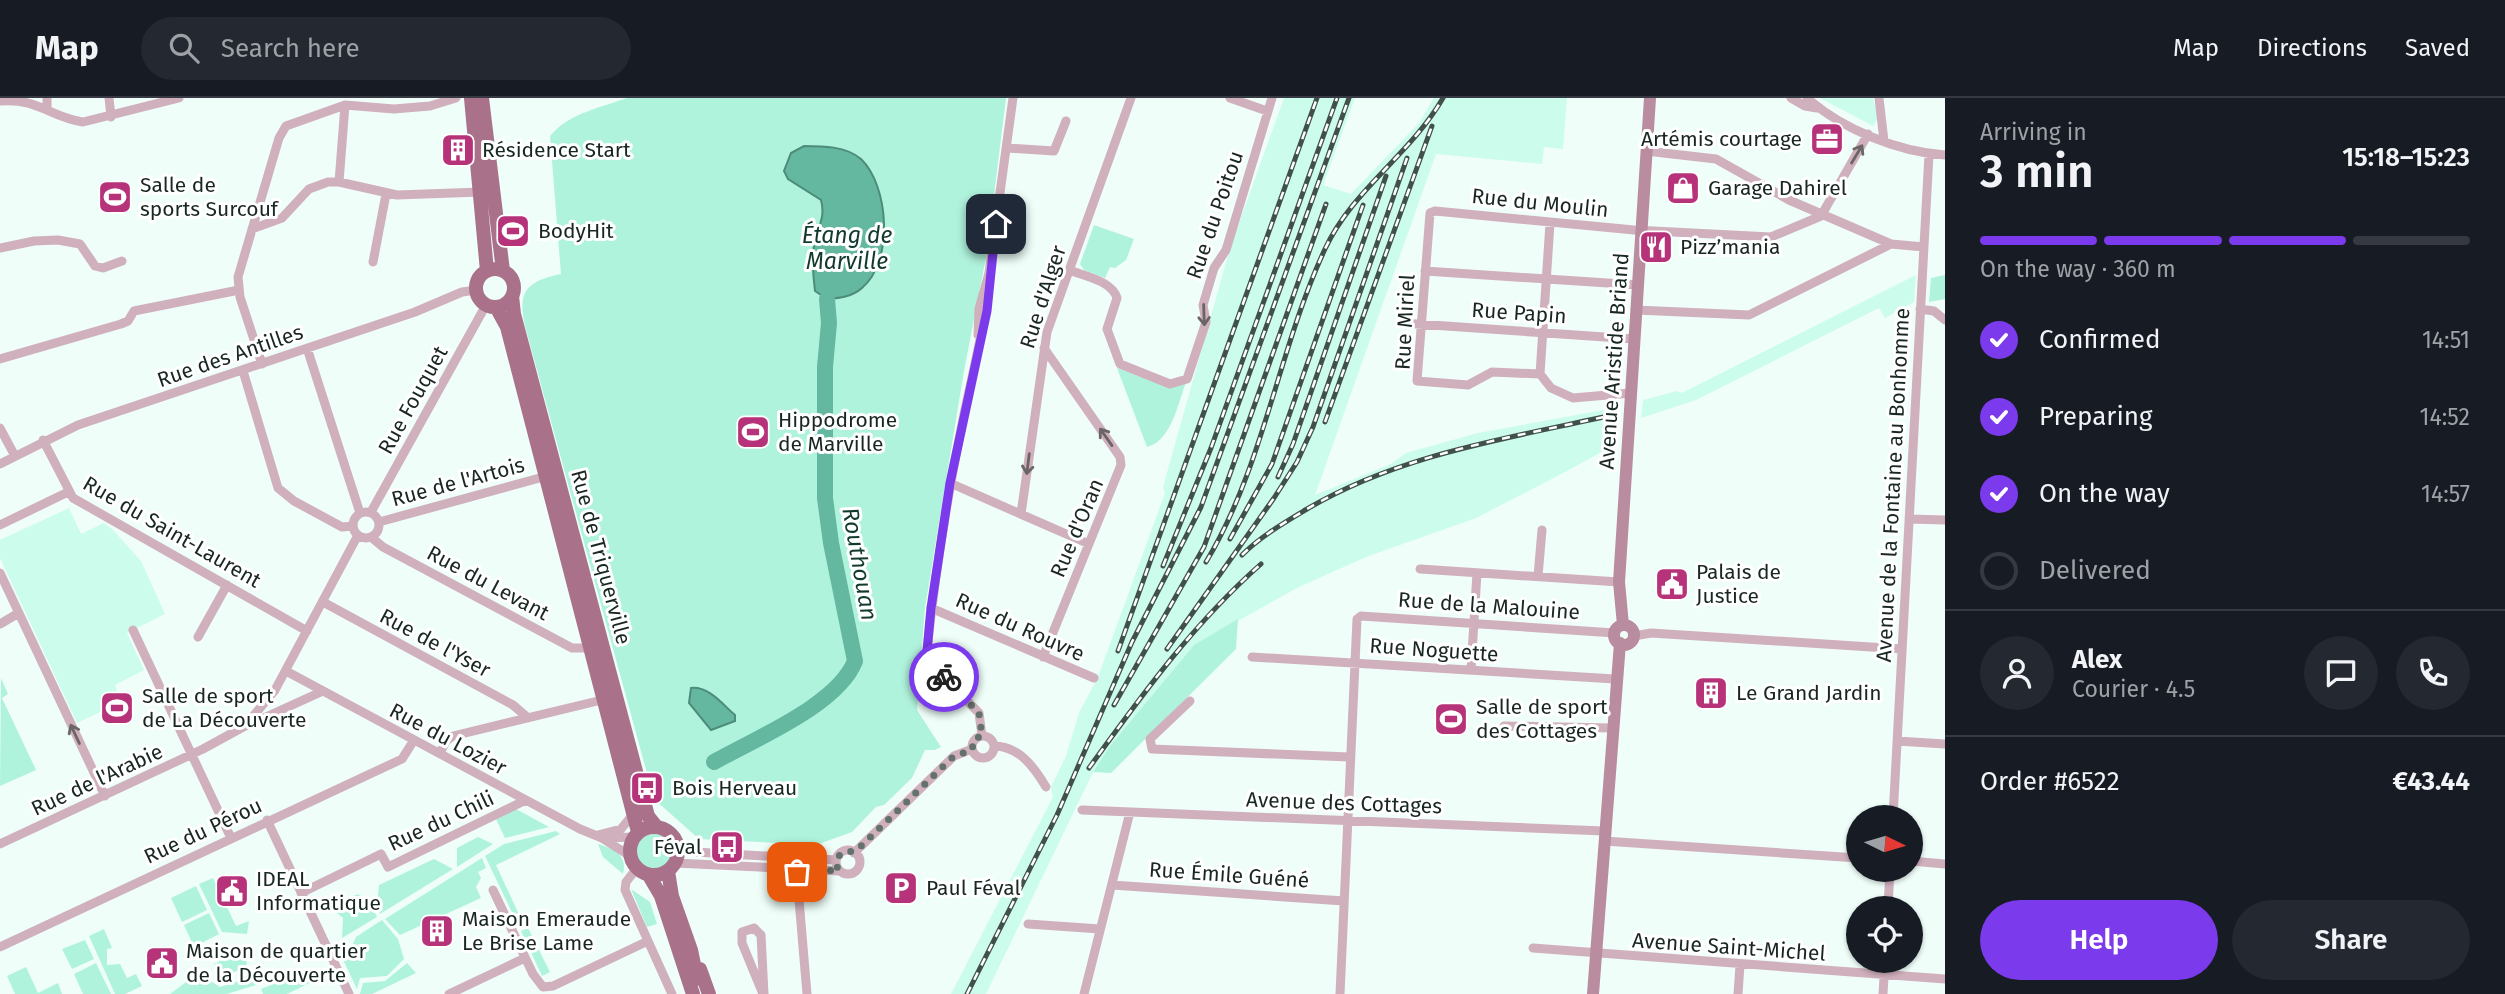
<!DOCTYPE html>
<html lang="en">
<head>
<meta charset="utf-8">
<style>
  :root { --surface:#171b24; --page:#242831; --text:#f1f3f6; --muted:#9ea1a6; --line:#363941; --accent:#7c3aed }
  body { margin:0; font-family:"Fira Sans",sans-serif; background:var(--page); color:var(--text); height:100vh; display:flex; flex-direction:column; font-size:26px; white-space:nowrap }
  * { box-sizing:border-box; margin:0 }
  p { font-size:23px; color:var(--muted) }
  .icon { flex:none; width:38px; height:38px; fill:none; stroke:currentColor; stroke-width:2; stroke-linecap:round; stroke-linejoin:round }
  .map { position:relative; flex:1; overflow:hidden }
  .sheet { display:flex; flex-direction:column; background:var(--surface); width:560px }
  .sheet>* { flex:none }
  .needle { width:46px; rotate:95deg }
  .fabs { position:absolute; left:1846px; top:707px; display:grid; gap:14px }
  .fabs a { display:grid; place-items:center; width:77px; height:77px; border-radius:50%; background:var(--surface); box-shadow:0 2px 5px #0004; font-size:35px }
  .pin { position:absolute; display:grid; place-items:center; width:60px; height:60px; color:#fff; margin:-30px; border-radius:14px; box-shadow:0 4px 10px #0006 }
  .courier { position:absolute; display:grid; place-items:center; width:70px; height:70px; margin:-35px; border:5px solid #7c3aed; border-radius:50%; background:#fff; color:#222; box-shadow:0 2px 9px #0007 }
  .head em { font-style:normal; font-weight:600 }
  .head div { display:flex; flex-direction:column-reverse }
  .head { display:flex; align-items:center; justify-content:space-between; height:119px; padding:0 35px }
  h1 { font-size:46px; font-weight:600; line-height:52px }
  .bar { display:grid; grid-template-columns:repeat(4,1fr); gap:10px 7px; align-content:center; height:84px; padding:0 35px }
  .bar i { height:9px; border-radius:5px; background:var(--line) }
  .bar .selected { background:var(--accent) }
  .bar p { grid-column:span 4 }
  .line { display:flex; align-items:center; gap:18px; padding:0 35px; border-top:2px solid var(--line) }
  .line div { flex:1 }
  .round { display:grid; place-items:center; flex:none; width:74px; height:74px; border-radius:37px; background:var(--page) }
  ol { padding:0 35px; list-style:none }
  li { display:flex; align-items:center; gap:21px; height:77px }
  li p { margin-inline-start:auto }
  li .icon { padding:7px; border-radius:50%; background:var(--accent); color:#fff; stroke-width:4 }
  li:last-child { color:var(--muted) }
  li i { width:38px; height:38px; border:4px solid var(--line); border-radius:50% }
  .action { display:flex; gap:14px; margin-top:auto; padding:14px 35px }
  .action a { flex:1; height:80px; border-radius:42px; background:var(--accent); color:#fff; font-size:28px; font-weight:600; line-height:80px; text-align:center }
  .action a+a { background:var(--page); color:var(--text) }
  header { display:flex; align-items:center; gap:42px; box-sizing:border-box; height:98px; padding:0 35px; background:var(--surface); border-bottom:2px solid var(--line) }
  header strong { font-size:33px }
  nav { display:flex; gap:38px; margin-inline-start:auto; font-size:24px }
  .search { width:490px; height:63px; background:var(--page); display:flex; align-items:center; gap:18px; box-sizing:border-box; padding:0 24px; border-radius:38px; color:var(--muted); font-size:26px }
  main { display:flex; flex:1; min-height:0 }
  .map>svg:first-child { display:block }
  .built { fill:#ccfcec }
  .green { fill:#b0f3dd }
  .water { fill:#64b89f; stroke:#4d8c7a; stroke-width:2 }
  .lines { fill:none; stroke-linecap:round; stroke-linejoin:round }
  .river { stroke:#64b89f; stroke-width:16 }
  .minor { stroke:#d0b0bd; stroke-width:9 }
  .secondary { stroke:#ba8c9f; stroke-width:12 }
  .primary { stroke:#a9728a; stroke-width:14 }
  .rail-casing { stroke:#41504b; stroke-width:5 }
  .rail { stroke:#fff; stroke-width:2.5; stroke-dasharray:8; stroke-linecap:butt }
  .oneway { stroke:#6b6568 }
  .done { stroke:#63726d; stroke-width:7; stroke-dasharray:0 12.6 }
  .route { stroke:#7c3aed; stroke-width:9 }
  .labels { text-anchor:middle; dominant-baseline:central; stroke-width:6; stroke-linejoin:round; paint-order:stroke }
  .poi-label { font-size:21px; fill:#182722; stroke:#fff; text-anchor:start }
  .street-label { font-size:21px; fill:#182722; stroke:#fff }
  .water-label { font-size:23px; font-style:italic; fill:#11392e; stroke:#fff }
</style>
</head>
<body>
<header>
<strong>Map</strong>
<div class="search"><svg class="icon" aria-label="search" viewBox="0 0 24 24"><circle cx="10" cy="10" r="6"/><path d="M15 15l6 6"/></svg>Search here</div>
<nav><a>Map</a><a>Directions</a><a>Saved</a></nav>
</header>
<main>
<div class="map">
<svg width="1945" height="896" viewBox="0 0 1945 896">
  <rect width="100%" height="100%" fill="#effef9"/>
  <path class="built" d="M1284 0H1355L1323 87 1351 96 1419 25 1434 0H1567L1563 51 1544 49 1542 66 1436 56 1315 397 1391 366 1406 355 1478 335 1609 311 1620 315V322L1607 351 1567 373 1476 420 1366 459 1299 489 1194 547 1110 648 1093 674 986 896H951L1053 699 1051 689 1066 658 1079 615 1098 579 1165 395 1163 389 1230 150Z
    M1820 0H1873L1878 20 1873 28Z
    M1916 177 1914 204 1885 220 1879 210 1696 302 1641 320 1643 302 1677 293 1682 295Z
    M69 410 81 436 104 425 112 431 141 463 165 516 127 535 144 572 115 587 117 593 112 596 117 606 77 625 0 460V442Z"/>
  <path class="green" d="M627 0H1006L987 154 964 273 925 510 917 612 941 649 935 652H925L912 680 884 707 876 709 852 734 816 747 699 741 654 701 525 228C517 193 527 183 561 176L550 38C569 15 600 10 627 0Z
    M1094 127 1134 141 1126 162 1115 170 1110 169 1105 180 1084 172 1080 166Z
    M1945 177V201L1929 204 1931 180Z
    M1117 270 1170 290 1186 284C1178 306 1171 343 1147 349Z
    M1238 521 1236 551 1111 675 1093 674 1110 648 1194 547Z
    M1 580 8 596 2 600 36 672 0 688Z
    M516 711 549 729 505 740 496 721Z
    M556 733 560 736 496 767 523 825 518 827 485 758 504 746Z
    M636 754a18 18 0 1 1 36 0a18 18 0 1 1-36 0Z
    M478 739 493 746 457 769V750Z
    M598 746C614 751 628 757 623 776L603 759Z
    M482 760 486 770 478 774 481 780 476 789 481 800 400 837 385 821Z
    M434 761 453 771 380 816 377 806 379 787Z
    M213 780 236 828 249 823 247 836 222 834 199 786Z
    M196 788 207 812 182 824 171 800Z
    M631 791 650 804 657 826 647 829Z
    M358 796 372 808 377 819 342 840 343 820 330 809Z
    M209 815 219 836 194 849 184 827Z
    M382 822 398 841 404 861 387 878 360 880 357 891 338 851 344 846 352 848 356 839Z
    M528 830 550 874 542 878 521 833Z
    M104 831 112 850 107 851V867L120 866 127 880 136 876 142 888 125 896H115L89 838Z
    M85 842 94 861 72 871 62 851Z
    M239 854 247 864 246 869 221 880 218 878 214 866Z
    M96 865 111 896H83L74 876Z
    M407 865 416 875 372 896H360L363 885 385 883Z
    M26 869 38 895 58 885 62 896H15L7 878Z
    M306 873 312 884 287 896H263L261 891Z
    M198 875 220 889 252 879 256 887 227 896H170Z"/>
  <path class="water" d="M804 48C822 48 846 48 861 61 889 88 894 163 862 190 852 199 839 200 827 201L815 193C813 178 812 162 814 147 817 130 826 120 821 102L788 81 784 73 791 55Z
    M691 590C709 588 723 607 735 617V623L711 632 689 605Z"/>
  <g class="lines">
    <path class="river" d="M714 664C754 641 838 607 855 563L831 445 825 400V269L829 225 827 201"/>
    <path class="minor" d="M109 0 111 19
      M1230 0 1267 13
      M1791 0 1805 8 1817 10
      M1807 0C1842 31 1898 54 1945 57
      M1879 0 1884 43
      M0 3C39 0 49 19 83 24L179 0
      M47 11V0
      M1007 50 1054 53 1066 23
      M1646 53 1716 61 1789 102 1891 146
      M339 84 345 7
      M1821 118 1868 36
      M252 131 282 120 309 91 328 84H339L397 97 481 94
      M0 150 34 143 58 142 80 146 95 168 103 170 122 163
      M373 164 386 96
      M1069 172C1085 178 1112 183 1117 200L1107 231 1120 266 1170 286 1187 281 1206 224 1203 207 1214 170 1226 152 1272 0
      M1425 173 1638 187
      M1920 211 1934 213 1945 222
      M1636 212 1749 217 1891 146 1924 149
      M1402 225 1634 241
      M978 237 979 211 989 175 1013 0
      M307 250 360 415
      M0 261 121 226 128 223 134 213 239 192
      M262 266 240 199 238 179 279 40 286 28 345 7 394 11 430 8 456 0
      M243 273 278 390 294 403 342 429 353 428
      M1540 276 1550 125
      M1631 295 1573 300 1551 290 1540 276 1492 274 1468 287 1417 283 1430 115 1435 113 1634 132 1771 139 1821 118
      M0 330 15 358
      M43 342 73 400 307 533
      M0 366 78 327 415 214 462 194 476 192
      M950 385 1089 446
      M353 427a13 13 0 1 1 26 0a13 13 0 1 1-26 0Z
      M371 414 486 207
      M1021 416 1047 234 1131 0
      M1909 421 1945 422
      M379 424 547 378
      M0 427 68 394
      M371 439 383 449 572 550H592
      M1420 471 1619 484
      M0 475 105 698
      M1538 478 1542 432
      M323 504 513 607 528 620
      M931 510 1094 580
      M0 526 17 516
      M133 532 231 740
      M1634 538 1651 535 1902 551
      M198 539 227 487
      M1043 559 1121 367 1120 359 1044 250
      M1252 559 1615 581
      M1471 572 1477 475
      M286 573 580 731 602 740 630 758
      M1190 603 1150 641 1152 651 1349 659
      M246 628 323 593
      M1504 628 1611 630
      M972 649a11 11 0 1 1 22 0a11 11 0 1 1-22 0Z
      M982 638 979 615 934 569 927 553C935 476 947 401 962 326 972 276 986 226 989 175
      M1897 643 1945 646
      M994 648C1019 648 1034 669 1046 689
      M440 655 446 643 453 638 606 601
      M1082 712 1604 733
      M1893 719 1929 56
      M267 722 349 896
      M598 737 621 731 634 715
      M604 740 634 739
      M1604 743 1858 760
      M0 746 203 651 245 628 275 592 358 437
      M678 747 695 754 836 762
      M836 764a12 12 0 1 1 24 0a12 12 0 1 1-24 0Z
      M854 755 954 658 972 651
      M1911 763 1945 766
      M675 765 839 773
      M796 766 807 896
      M637 770 626 784 625 792 672 896
      M1112 787 1344 803
      M493 792 533 876 543 889 553 888 648 843
      M301 795 381 756 388 769 526 702
      M1888 810 1890 772
      M1028 826 1100 831
      M0 849 402 661 414 642
      M1533 850 1945 881
      M449 896 525 860
      M763 896 742 845V834L754 830 761 837 764 896
      M1084 896 1130 714
      M1340 896 1357 521 1361 518 1615 535
      M1738 896 1740 867
      M1883 896 1885 863"/>
    <path class="secondary" d="M1623 527 1619 484 1650 0
      M1614 537a10 10 0 1 1 20 0a10 10 0 1 1-20 0Z
      M1593 896 1620 545"/>
    <path class="primary" d="M471 0 487 173
      M482 0 503 173
      M476 190a19 19 0 1 1 38 0a19 19 0 1 1-38 0Z
      M512 198 514 216 641 692 648 718 656 728
      M496 209 507 229 638 734
      M630 753a24 24 0 1 1 48 0a24 24 0 1 1-48 0Z
      M668 773 672 798 691 852 697 881
      M648 776 661 798 693 896
      M700 871 709 896"/>
    <g class="rail-casing">
      <path id="rail" d="M1325 324 1432 28
        M1278 379 1293 346 1386 78
        M1230 441 1272 366 1363 107
        M1242 457C1261 438 1284 425 1307 411 1402 355 1511 340 1617 316
        M1206 464C1264 368 1278 252 1325 151 1353 91 1410 57 1443 0
        M1163 468 1211 350 1337 0
        M1167 551 1274 400 1297 364 1313 329 1407 60
        M1118 553 1317 0
        M1114 607 1204 449 1326 106
        M1089 670C1142 597 1193 526 1261 466
        M967 896 1057 717 1132 544 1201 409 1349 0"/>
    </g>
    <use href="#rail" class="rail"/>
  </g>
  <defs><path id="oneway-shaft" d="M-6 0H5M1.5-3L5.5 0L1.5 3" fill="none" stroke-width="1.6" stroke-linecap="round" stroke-linejoin="round" transform="scale(1.75)"/></defs>
  <g class="oneway">
    <use href="#oneway-shaft" transform="translate(1857 56) rotate(-59)"/>
    <use href="#oneway-shaft" transform="translate(1204 217) rotate(88)"/>
    <use href="#oneway-shaft" transform="translate(1106 339) rotate(-125)"/>
    <use href="#oneway-shaft" transform="translate(1028 366) rotate(97)"/>
    <use href="#oneway-shaft" transform="translate(75 636) rotate(-115)"/>
  </g>
  <g class="lines">
    <path class="done" d="M797 774 796 771 839 773 836 766 840 756 857 752 954 658 972 652 974 641 982 638 979 615 944 579"/>
    <path class="route" d="M944 579 930 564 927 553 931 510 950 385 987 213 996 126"/>
  </g>
  <defs>
    <g id="office-square" transform="scale(1.75)"><rect x="-9" y="-9" width="18" height="18" rx="4" fill="#b6337a" stroke="#fff"/><path d="M-6-3h4V-5.5h4V-3h4V5H-6ZM-1-4.5V-3h2v-1.5ZM-6 0V1H6V0Z" fill="#fff"/></g>
    <g id="building-square" transform="scale(1.75)"><rect x="-9" y="-9" width="18" height="18" rx="4" fill="#b6337a" stroke="#fff"/><path d="M-4-6H4V6H1V3H-1V6H-4ZM-2.5-4.3h1.7v1.8h-1.7ZM.8-4.3h1.7v1.8H.8ZM-2.5-1h1.7V.8h-1.7ZM.8-1h1.7V.8H.8Z" fill="#fff"/></g>
    <g id="shop-square" transform="scale(1.75)"><rect x="-9" y="-9" width="18" height="18" rx="4" fill="#b6337a" stroke="#fff"/><path d="M-5-2.5h2.3a2.7 3.5 0 0 1 5.4 0H5L5.5 6h-11ZM-1.5-2.5h3a1.5 2.3 0 0 0-3 0Z" fill="#fff"/></g>
    <g id="stadium-square" transform="scale(1.75)"><rect x="-9" y="-9" width="18" height="18" rx="4" fill="#b6337a" stroke="#fff"/><path d="M0-5a6.5 5 0 1 0 0 10a6.5 5 0 1 0 0-10ZM-3.5-1.8h7v3.6h-7Z" fill="#fff"/></g>
    <g id="restaurant-square" transform="scale(1.75)"><rect x="-9" y="-9" width="18" height="18" rx="4" fill="#b6337a" stroke="#fff"/><path d="M-5-6h1v4h1v-4h1v4h1v-4h1v5L-1.5 .5V6h-2V.5L-5-1ZM5-6V6H3V1.5H1.5Q1.5-4 5-6Z" fill="#fff"/></g>
    <g id="civic-square" transform="scale(1.75)"><rect x="-9" y="-9" width="18" height="18" rx="4" fill="#b6337a" stroke="#fff"/><path d="M-.6-6.5H3V-4.5H.6V-3L4-1V1h2V6H-6V1h2V-1L-.6-3ZM-1.2 2.5V6h2.4V2.5Z" fill="#fff"/></g>
    <g id="bus-square" transform="scale(1.75)"><rect x="-9" y="-9" width="18" height="18" rx="4" fill="#b6337a" stroke="#fff"/><path d="M-5-6H5V4H4V6H2V4H-2V6H-4V4H-5ZM-3.5-4V0h7V-4ZM-3.5 1.2v1.5H-2V1.2ZM2 1.2v1.5H3.5V1.2Z" fill="#fff"/></g>
    <g id="parking-square" transform="scale(1.75)"><rect x="-9" y="-9" width="18" height="18" rx="4" fill="#b6337a" stroke="#fff"/><path d="M-3.5-5.5H1a3.5 3.5 0 0 1 0 7H-1V5.5H-3.5ZM-1-3.4V-.6H.8a1.4 1.4 0 0 0 0-2.8Z" fill="#fff"/></g>
  </defs>
  <g fill-rule="evenodd">
    <use href="#office-square" x="1827" y="41"/>
    <use href="#building-square" x="458" y="52"/>
    <use href="#shop-square" x="1683" y="90"/>
    <use href="#stadium-square" x="115" y="99"/>
    <use href="#stadium-square" x="513" y="133"/>
    <use href="#restaurant-square" x="1656" y="149"/>
    <use href="#stadium-square" x="753" y="334"/>
    <use href="#civic-square" x="1672" y="486"/>
    <use href="#building-square" x="1711" y="595"/>
    <use href="#stadium-square" x="117" y="610"/>
    <use href="#stadium-square" x="1451" y="621"/>
    <use href="#bus-square" x="647" y="690"/>
    <use href="#bus-square" x="727" y="749"/>
    <use href="#parking-square" x="901" y="790"/>
    <use href="#civic-square" x="232" y="793"/>
    <use href="#building-square" x="437" y="833"/>
    <use href="#civic-square" x="162" y="865"/>
  </g>
  <g class="labels">
    <g class="poi-label">
      <text x="1802" y="41" text-anchor="end">Artémis courtage</text>
      <text x="482" y="52">Résidence Start</text>
      <text x="140" y="87">Salle de<tspan x="140" dy="24">sports Surcouf</tspan></text>
      <text x="1708" y="90">Garage Dahirel</text>
      <text x="538" y="133">BodyHit</text>
      <text x="1680" y="149">Pizz’mania</text>
      <text x="778" y="322">Hippodrome<tspan x="778" dy="24">de Marville</tspan></text>
      <text x="1696" y="474">Palais de<tspan x="1696" dy="24">Justice</tspan></text>
      <text x="1736" y="595">Le Grand Jardin</text>
      <text x="142" y="598">Salle de sport<tspan x="142" dy="24">de La Découverte</tspan></text>
      <text x="1476" y="609">Salle de sport<tspan x="1476" dy="24">des Cottages</tspan></text>
      <text x="672" y="690">Bois Herveau</text>
      <text x="702" y="749" text-anchor="end">Féval</text>
      <text x="256" y="781">IDEAL<tspan x="256" dy="24">Informatique</tspan></text>
      <text x="926" y="790">Paul Féval</text>
      <text x="462" y="821">Maison Emeraude<tspan x="462" dy="24">Le Brise Lame</tspan></text>
      <text x="186" y="853">Maison de quartier<tspan x="186" dy="24">de la Découverte</tspan></text>
    </g>
    <g class="street-label">
      <text transform="translate(1540 105) rotate(6)">Rue du Moulin</text>
      <text transform="translate(1215 117) rotate(-71)">Rue du Poitou</text>
      <text transform="translate(1043 199) rotate(-72)">Rue d'Alger</text>
      <text transform="translate(1519 215) rotate(4)">Rue Papin</text>
      <text transform="translate(1405 224) rotate(-87)">Rue Miriel</text>
      <text transform="translate(230 258) rotate(-19)">Rue des Antilles</text>
      <text transform="translate(1614 263) rotate(-86)">Avenue Aristide Briand</text>
      <text transform="translate(413 302) rotate(-61)">Rue Fouquet</text>
      <text transform="translate(458 384) rotate(-15)">Rue de l'Artois</text>
      <text transform="translate(1893 387) rotate(-87)">Avenue de la Fontaine au Bonhomme</text>
      <text transform="translate(1077 430) rotate(-67)">Rue d'Oran</text>
      <text transform="translate(172 434) rotate(30)">Rue du Saint-Laurent</text>
      <text transform="translate(601 459) rotate(75)">Rue de Triquerville</text>
      <text transform="translate(488 485) rotate(28)">Rue du Levant</text>
      <text transform="translate(1489 508) rotate(4)">Rue de la Malouine</text>
      <text transform="translate(1020 529) rotate(24)">Rue du Rouvre</text>
      <text transform="translate(435 545) rotate(28)">Rue de l'Yser</text>
      <text transform="translate(1434 552) rotate(4)">Rue Noguette</text>
      <text transform="translate(448 641) rotate(28)">Rue du Lozier</text>
      <text transform="translate(97 682) rotate(-25)">Rue de l'Arabie</text>
      <text transform="translate(1344 705) rotate(2)">Avenue des Cottages</text>
      <text transform="translate(441 723) rotate(-25)">Rue du Chili</text>
      <text transform="translate(203 733) rotate(-25)">Rue du Pérou</text>
      <text transform="translate(1229 777) rotate(4)">Rue Émile Guéné</text>
      <text transform="translate(1729 849) rotate(4)">Avenue Saint-Michel</text>
    </g>
    <g class="water-label">
      <text x="847" y="137">Étang de<tspan x="847" dy="26">Marville</tspan></text>
      <text transform="translate(860 466) rotate(80)">Routhouan</text>
    </g>
  </g>
</svg>
<div class="fabs">
<a><svg class="needle" viewBox="-14 -14 28 28"><path d="M0-13l5 13h-10z" fill="#e53935"/><path d="M0 13l5-13h-10z" fill="#9ea1a6"/></svg></a>
<a><svg class="icon" aria-label="locate" viewBox="0 0 24 24"><circle cx="12" cy="12" r="6"/><path d="M12 2v4M12 18v4M2 12h4M18 12h4"/></svg></a>
</div>
<div class="pin" style="left:797px;top:774px;background:#ea580c"><svg class="icon" aria-label="bag" viewBox="0 0 24 24"><path d="M5 8h14l-1 12H6zM9 8a3 3 0 0 1 6 0"/></svg></div>
<div class="pin" style="left:996px;top:126px;background:#1f2937"><svg class="icon" aria-label="home" viewBox="0 0 24 24"><path d="M3 11l9-7 9 7M6 9v11h12V9"/></svg></div>
<div class="courier" style="left:944px;top:579px"><svg class="icon" aria-label="bike" viewBox="0 0 24 24"><circle cx="6" cy="16" r="4"/><circle cx="18" cy="16" r="4"/><path d="M6 16l4-8h5l3 8M10 8l3 8H6M13 5h3"/></svg></div>
</div>
<section class="sheet">
<div class="head"><div><h1>3 min</h1><p>Arriving in</p></div><em>15:18–15:23</em></div>
<div class="bar"><i class="selected"></i><i class="selected"></i><i class="selected"></i><i></i><p>On the way · 360 m</p></div>
<ol>
<li><svg class="icon" aria-label="check" viewBox="0 0 24 24"><path d="M5 12l5 5 9-10"/></svg>Confirmed<p>14:51</p></li>
<li><svg class="icon" aria-label="check" viewBox="0 0 24 24"><path d="M5 12l5 5 9-10"/></svg>Preparing<p>14:52</p></li>
<li><svg class="icon" aria-label="check" viewBox="0 0 24 24"><path d="M5 12l5 5 9-10"/></svg>On the way<p>14:57</p></li>
<li><i></i>Delivered</li>
</ol>
<div class="line" style="height:126px"><a class="round"><svg class="icon" aria-label="person" viewBox="0 0 24 24"><circle cx="12" cy="8" r="4"/><path d="M4 21q1-7 8-7t8 7"/></svg></a><div><b>Alex</b><p>Courier · 4.5</p></div><a class="round"><svg class="icon" aria-label="chat" viewBox="0 0 24 24"><path d="M4 5h16v11H9l-5 4z"/></svg></a><a class="round"><svg class="icon" aria-label="phone" viewBox="0 0 24 24"><path d="M5 4h4l2 5-3 2q2 4 5 5l2-3 5 2v4C11 20 4 13 5 4z"/></svg></a></div>
<div class="line" style="height:91px"><div>Order #6522</div><b>€43.44</b></div>
<div class="action"><a>Help</a><a>Share</a></div>
</section>
</main>
</body>
</html>
